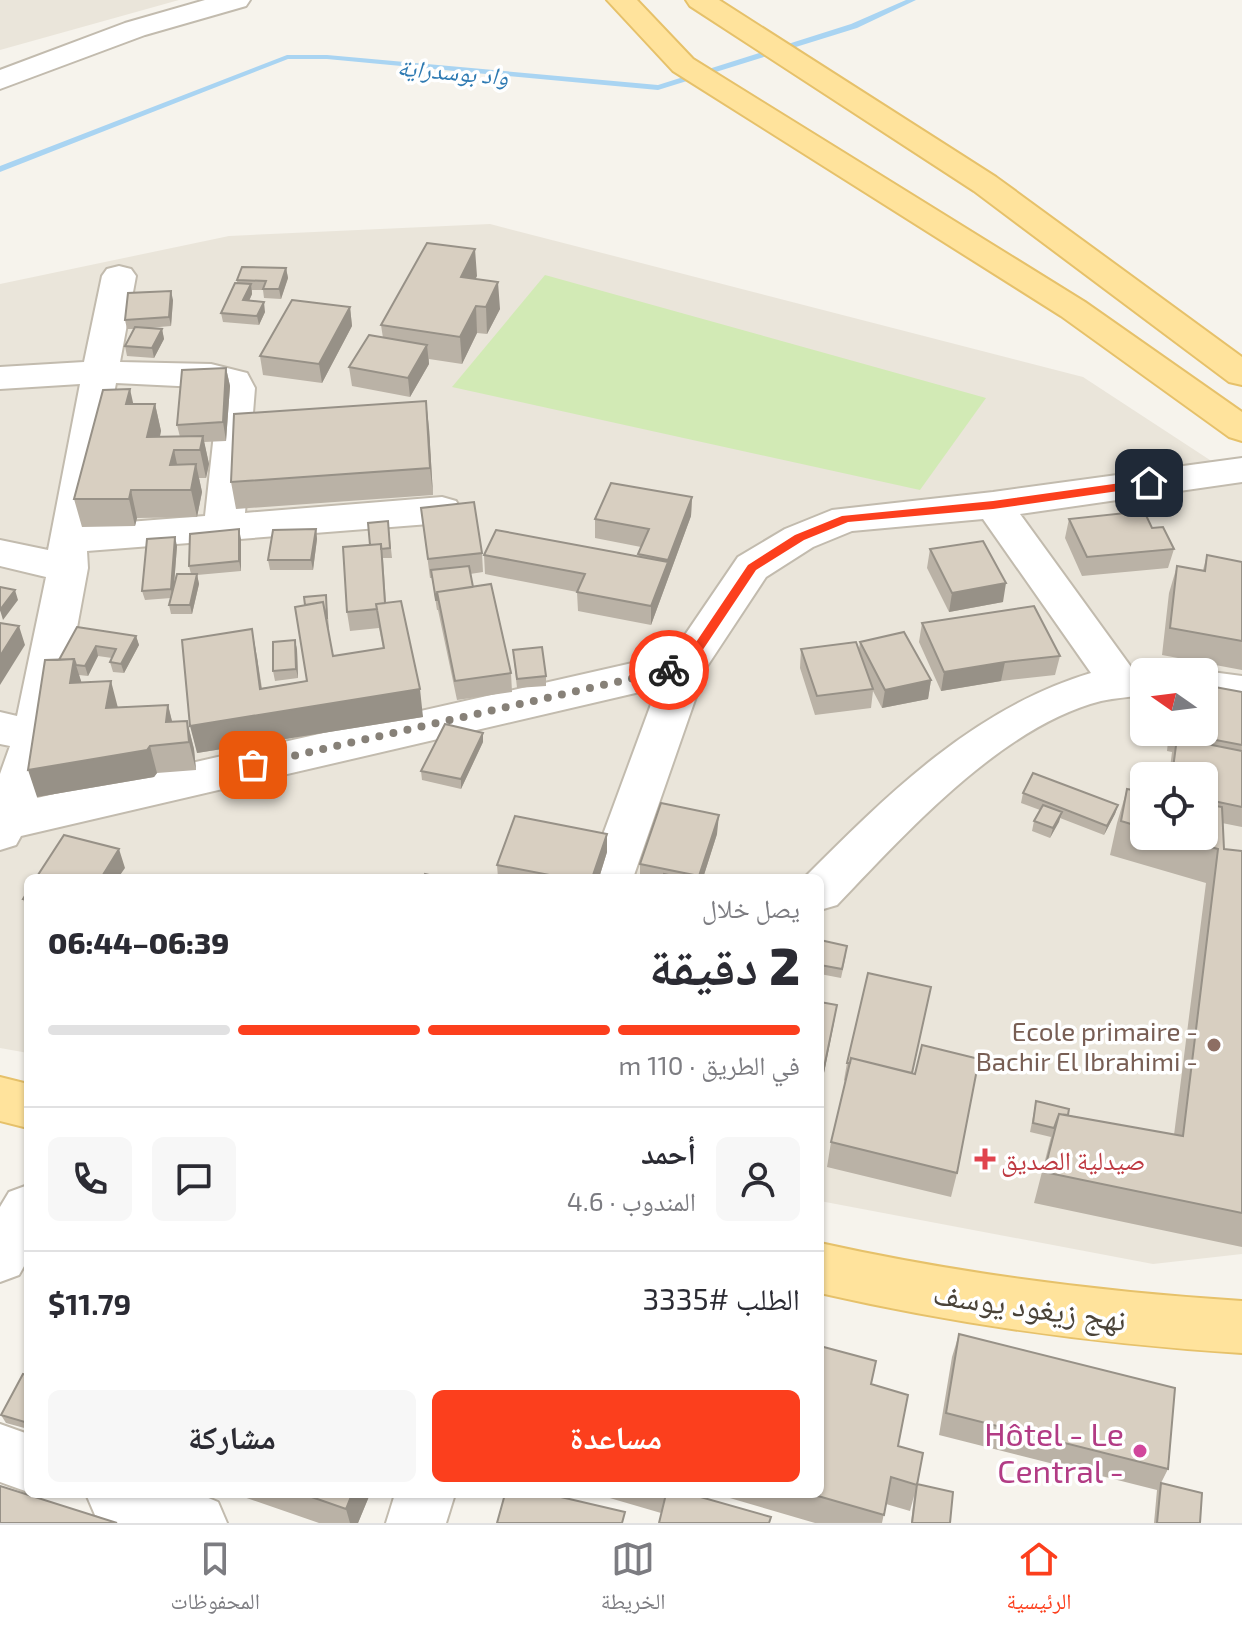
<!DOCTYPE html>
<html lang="ar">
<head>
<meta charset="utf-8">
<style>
  :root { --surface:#fff; --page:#f7f7f7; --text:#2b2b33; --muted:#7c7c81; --line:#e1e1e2; --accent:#fc3f1d }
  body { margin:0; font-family:"Exo 2","Noto Naskh Arabic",sans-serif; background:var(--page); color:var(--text); direction:rtl; height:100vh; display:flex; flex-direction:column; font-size:30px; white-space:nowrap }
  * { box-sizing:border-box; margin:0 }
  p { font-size:26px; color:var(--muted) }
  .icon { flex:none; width:44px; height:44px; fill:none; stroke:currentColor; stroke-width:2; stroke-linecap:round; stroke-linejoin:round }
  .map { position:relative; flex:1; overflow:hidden; direction:ltr }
  .panel { position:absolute; left:24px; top:874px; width:800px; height:624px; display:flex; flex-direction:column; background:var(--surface); border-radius:12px; box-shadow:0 2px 6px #0004; direction:rtl }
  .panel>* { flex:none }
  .needle { width:52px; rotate:284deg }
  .tools { position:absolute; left:1130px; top:658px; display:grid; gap:16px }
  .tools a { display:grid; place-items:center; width:88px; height:88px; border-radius:12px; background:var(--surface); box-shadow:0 2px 6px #0004; font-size:40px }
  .pin { position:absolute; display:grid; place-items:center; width:68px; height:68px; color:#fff; margin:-34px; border-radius:16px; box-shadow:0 4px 12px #0006 }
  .courier { position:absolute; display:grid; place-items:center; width:80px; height:80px; margin:-40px; border:6px solid #fc3f1d; border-radius:50%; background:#fff; color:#222; box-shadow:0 2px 10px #0007 }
  .summary em { font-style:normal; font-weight:800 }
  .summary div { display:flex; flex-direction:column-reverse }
  .summary { display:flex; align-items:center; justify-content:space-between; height:136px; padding:0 24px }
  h1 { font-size:52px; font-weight:800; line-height:60px }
  .bar { display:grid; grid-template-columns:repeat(4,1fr); gap:12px 8px; align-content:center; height:96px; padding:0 24px }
  .bar i { height:10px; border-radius:6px; background:var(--line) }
  .bar .current { background:var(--accent) }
  .bar p { grid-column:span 4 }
  .line { display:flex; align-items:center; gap:20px; padding:0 24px; border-top:2px solid var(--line) }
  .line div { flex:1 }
  .round { display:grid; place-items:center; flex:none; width:84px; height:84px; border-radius:12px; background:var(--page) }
  .button { display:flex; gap:16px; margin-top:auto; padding:16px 24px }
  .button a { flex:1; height:92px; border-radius:12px; background:var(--accent); color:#fff; font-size:32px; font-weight:800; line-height:92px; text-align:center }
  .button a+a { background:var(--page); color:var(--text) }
  .dock { display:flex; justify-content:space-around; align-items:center; height:112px; border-top:2px solid var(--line); background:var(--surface); font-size:22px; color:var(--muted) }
  .dock a { display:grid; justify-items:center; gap:4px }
  .dock .current { color:var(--accent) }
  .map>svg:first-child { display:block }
  .residential { fill:#eae5da; fill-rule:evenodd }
  .green { fill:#d2eab5 }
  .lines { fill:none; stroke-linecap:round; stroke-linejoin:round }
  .stream { fill:#a9d4f2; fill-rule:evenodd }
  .street-casing { stroke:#c2bbae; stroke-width:4 }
  .primary-casing { stroke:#e6c16a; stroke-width:4 }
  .street { fill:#fff; fill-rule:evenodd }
  .primary { fill:#ffe39c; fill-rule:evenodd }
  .wall { fill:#bab2a6 }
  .shaded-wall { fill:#979187 }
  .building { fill:#d8cfc1; stroke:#979187; stroke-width:2 }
  .route { fill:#fc3f1d }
  .done { stroke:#878178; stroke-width:8; stroke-dasharray:0 14.4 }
  .education-dot { fill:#8d6e63; stroke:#fff; stroke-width:3 }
  .health-dot { fill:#e0444e; stroke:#fff; stroke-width:3 }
  .hotel-dot { fill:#d1479c; stroke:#fff; stroke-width:3 }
  .labels { text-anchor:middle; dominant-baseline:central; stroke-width:7; stroke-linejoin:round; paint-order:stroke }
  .far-water-label { font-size:24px; font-style:italic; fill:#2e7ab2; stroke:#fff }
  .education-label { font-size:26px; fill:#785e54; stroke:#fff; text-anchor:end }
  .health-label { font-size:26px; fill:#be3a42; stroke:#fff; text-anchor:start }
  .near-street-label { font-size:32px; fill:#4b4439; stroke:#fff }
  .near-hotel-label { font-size:32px; fill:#b23c85; stroke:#fff; text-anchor:end }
</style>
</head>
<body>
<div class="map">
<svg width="1242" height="1523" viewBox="0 0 1242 1523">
  <rect width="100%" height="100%" fill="#f6f3ec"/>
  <path class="residential" d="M0 0H179L0 50Z
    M490 224 1083 377 1242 481V1254L1153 1264 820 1201V878H28V1053L0 1048V284L229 236ZM1144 672H1204V732H1144ZM1144 776H1204V836H1144Z"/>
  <path class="green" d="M545 275 986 398 920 490 452 387Z"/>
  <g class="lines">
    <path class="stream" d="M906 0H916L857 28 658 90 327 59H288L0 172V166L287 55H327L658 85 851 24Z"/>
    <g class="street-casing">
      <path id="street" d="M205 0H250L246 6 145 35 0 89V70L125 23Z
        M119 266 131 269 136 276 120 362 211 364 247 373 255 388 245 513 442 497 456 501 461 510 456 519 442 523 87 551 88 568 57 736 37 798 672 654 738 557 785 529 832 510 993 492 1242 458V482L1020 514 1131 667 1144 665 1161 672H1144V695C1130 697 1115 698 1101 701 1002 726 906 833 837 905L820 910V878H804C888 794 974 708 1091 673L983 519 852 531 813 547 766 577 706 668 633 878H587L657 688 21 836 16 845 0 850V774L10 746 0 744V712L17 716 46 577 0 566V540L48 550 80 384 0 389V367L84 362 102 276 107 269ZM116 383 219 388 205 516 90 525Z
        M1204 671 1242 676V706L1204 701V672H1200Z
        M28 1185V1259L19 1275 0 1282V1207L9 1192Z
        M0 1424 28 1434V1492L0 1482Z
        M86 1494H199L218 1502 227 1523H115L95 1515Z
        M395 1494H455L446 1523H386Z"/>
    </g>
    <g class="primary-casing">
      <path id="primary" d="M607 0H637L693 59 1085 302 1242 412V441L1229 437 1061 316 673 71Z
        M686 0H719L996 177 1242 357V385L1229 382 974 191 690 6Z
        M0 1077 28 1084V1128L0 1121Z
        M820 1243C960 1274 1099 1292 1242 1301V1353C1099 1344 960 1325 820 1293Z"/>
    </g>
    <use href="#street" class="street"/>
    <use href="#primary" class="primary"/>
  </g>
  <path class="wall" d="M286 268 288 278 281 299 264 298 263 290H252V294L249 301 265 312 259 325 223 322 221 313 237 283V280Z
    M477 276 475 279 500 309 487 334 477 333 462 364 429 359V364L410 397 352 386 349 367 383 338 381 325Z
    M173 300 171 326 148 328 162 329 164 339 154 358 127 356 125 346 134 329H127L125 320Z
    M350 307 352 326 322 383 263 375 260 356Z
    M226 368 230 386 226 441 204 442 209 464 206 478H199L202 492 197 517 137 518 135 526 82 527 74 499 134 404H155L161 431 160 437H180L177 425Z
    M429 428 433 495 236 509 231 482Z
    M692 497 691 516 651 625 578 611 577 592 485 574 484 555 638 557 641 547 595 538V519Z
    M421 508 482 553 483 572 470 574 473 587 511 673 512 692 457 700 438 610H437L432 578H430Z
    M1069 519 1174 549 1168 568 1082 576 1065 538Z
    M388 521 392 558H383L386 603 423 717 197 753 257 657 262 688 307 681 305 605 326 595 329 628H328L333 656 383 648 379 628 350 631 347 612 370 545Z
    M316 529 317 539 313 570H270L268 560Z
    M241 539V571L197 575 199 584 192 614H171L169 605 171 598 145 600 142 591 177 546 174 584 191 574 189 566Z
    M930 549 1003 602 949 612 927 568Z
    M1207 555 1242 562V670L1162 655 1169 593 1177 566 1203 570Z
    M922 623 1060 656 1055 675 1001 681 941 691 919 642Z
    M77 627 136 636 139 645 124 673 113 672 110 662 112 658 98 656 88 676 79 675 81 682 118 707 168 705 172 722 187 721 194 749 196 770 157 773 154 777 37 797 59 660Z
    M295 640 297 650 298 678 275 681 273 671Z
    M860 642 931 680 928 699 882 708 873 691 871 708 815 715 800 668 801 649H859Z
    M513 650 546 676V686L517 688Z
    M1242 692V827L1222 823 1224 849 1242 851V1247L1034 1203 1051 1137 1030 1132 1036 1101 1068 1115 1174 1135 1206 883 1110 855 1117 823 1127 789 1144 792V836H1204V776H1169L1172 752 1167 751 1169 732H1204Z
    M483 742 461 789 422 780 421 771Z
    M1023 793 1118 805 1115 814 1104 835 1060 818 1050 838 1032 831 1034 821 1040 810 1021 803Z
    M607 834V852L599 878H498L497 865Z
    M717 834 703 878H640V864Z
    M28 891V913L23 899Z
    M820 940 846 955 841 978 820 974Z
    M847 1063 912 1073 957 1173 951 1197 827 1167 831 1142 845 1081 844 1080Z
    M959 1334 1168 1469 1161 1483 1200 1523H1154L1157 1490 939 1435 952 1357Z
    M28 1375V1429L6 1423 1 1415Z
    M871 1384 898 1446 917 1484 950 1523H911L914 1496 910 1511 886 1504 882 1523H815L716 1494H820Z
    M235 1494H370L358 1523H319Z
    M596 1494H690L661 1513Z"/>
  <path class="shaded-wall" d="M475 249 477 276 463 304 461 277Z
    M286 268 288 278 281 299 279 289Z
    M498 282 500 309 487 334 486 307Z
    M251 284 252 294 245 310 243 300Z
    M171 291 173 300 171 326 169 317Z
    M264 302 265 312 259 325 257 316Z
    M476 306 477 333 462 364 460 337Z
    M350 307 352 326 322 383 319 364Z
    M162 329 164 339 154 358 152 348Z
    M427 345 429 364 410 397 408 378Z
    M226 368 230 386 226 441 223 422Z
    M130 389 136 416 126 404Z
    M426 401 429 428 433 495 430 468Z
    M155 404 161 431 153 464 147 437Z
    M203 436 209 464 206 478 200 450Z
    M174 450 180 478 170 465Z
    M196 464 202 492 197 517 191 490Z
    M131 490 137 518 135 526 129 499Z
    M692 497 691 516 651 625V606Z
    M239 529 241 539V571L239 561Z
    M316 529 317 539 313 570 311 560Z
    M175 537 177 546 173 598 171 589Z
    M197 574 199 584 192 614 190 605Z
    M1006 583 1003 602 949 612 952 593Z
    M15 590 18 600 3 620 0 610Z
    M19 626 25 645 0 685V656Z
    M252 629 257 657 265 714 420 689 423 717 197 753 190 726 260 689Z
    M136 636 139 645 124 673 121 664Z
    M295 640 297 650 298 678 296 669Z
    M96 646 98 656 88 676 85 666Z
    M74 659 83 687 70 683Z
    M1005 662 1001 681 941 691 944 672Z
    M931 680 928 699 882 708 885 690Z
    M111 681 118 708H106Z
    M168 705 175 733 166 722Z
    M187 721 194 749 196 770 189 742Z
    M483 733V742L461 789V779Z
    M150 746 157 773 154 777 37 797 28 770Z
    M1118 805 1115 814 1104 835 1107 826Z
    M1062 812 1059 822 1050 838 1053 828Z
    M719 815 717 834 703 878H699Z
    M607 834V852L599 878H592Z
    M119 849 125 868 118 878H101Z
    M837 1005 834 1023 820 1093V1087Z
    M352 1494H370L358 1523H350L346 1509Z"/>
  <path class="building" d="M427 243 475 249 461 277 498 282 486 307 476 306 460 337 381 325Z
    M242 267 286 268 279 289H263L266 281 237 280Z
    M235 283 251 284 243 300 264 302 257 316 221 313Z
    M171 291 169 317 125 320 128 293Z
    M292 300 350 307 319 364 260 356Z
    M135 327 162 329 152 348 125 346Z
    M369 335 427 345 408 378 349 367Z
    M226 368 223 422 177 425 182 370Z
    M130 389 126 404H155L147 437 203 436 200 450H174L170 465 196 464 191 490H131L129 499H74L103 390Z
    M426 401 430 468 231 482 234 414Z
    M611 483 692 497 668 560 638 554 649 529 595 519Z
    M474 502 482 553 428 559 421 508Z
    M1144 511 1152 528 1163 527 1174 549 1087 557 1069 519Z
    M388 521 390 548 381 549V544L370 545 368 523Z
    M239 529V561L189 566 190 534Z
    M316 529 311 560H268L273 530Z
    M496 530 668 562 651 606 577 592 585 574 484 555Z
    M175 537 171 589 142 591 147 539Z
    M983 541 1006 583 952 593 930 549Z
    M381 544 385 603 376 604 377 609 347 612 343 547Z
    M1207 555 1242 562V641L1170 628 1177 566 1205 571Z
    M469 566 473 587 437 592V600H436L431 570Z
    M177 574H197L190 605H169Z
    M491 584 511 673 455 681 437 592Z
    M0 587 15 590 0 610Z
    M326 595 327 618H326L323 602 305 605 304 597Z
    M401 601 420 689 190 726 182 640 252 629 260 689 307 681 295 607 323 602 333 656 384 648 376 604Z
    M1034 606 1060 656 1005 662 944 672 922 623Z
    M0 623 19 626 0 656Z
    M77 627 136 636 121 664 110 662 116 649 96 646 85 666 76 665 74 659 59 660Z
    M904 632 931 680 885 690 860 642Z
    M295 640 296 669 273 671V642Z
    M856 642 873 689 817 696 801 649Z
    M542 647 546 676 517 679 513 650Z
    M74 659 70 683 111 681 106 708 168 705 166 722 187 721 189 742 150 746 147 750 28 770 45 660Z
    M1204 685 1242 692V745L1174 732H1204Z
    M445 724 483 733 461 779 421 771Z
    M1177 738 1242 751V807L1204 799V776H1172Z
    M1033 773 1118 805 1107 826 1023 793Z
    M1127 789 1144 792V828L1121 821Z
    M661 803 719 815 699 876 640 864Z
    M1204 804 1222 807 1224 849 1242 851V1213L1044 1172 1059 1114 1183 1136 1218 849 1172 836H1204Z
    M1043 805 1062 812 1053 828 1034 821Z
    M515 816 607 834 592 878H565L497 865Z
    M64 835 119 849 101 878H36Z
    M425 874 442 878H423Z
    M664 874 682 878H663Z
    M28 891V900L23 899Z
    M820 940 847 946 842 969 820 965Z
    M868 973 931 987 912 1073 851 1058 850 1063H847Z
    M820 1002 837 1005 820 1087Z
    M922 1045 979 1059 957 1173 831 1142 851 1058 915 1074Z
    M1036 1101 1069 1109 1068 1115 1059 1114 1054 1128 1033 1123Z
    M959 1334 1175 1388 1168 1469 946 1413Z
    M820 1346 876 1361 871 1384 908 1395 898 1446 923 1453 917 1485 891 1477 884 1515 811 1494H820Z
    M23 1374 28 1375V1423L1 1415Z
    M1161 1483 1202 1493 1200 1523H1157Z
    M917 1484 953 1492 950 1523H912Z
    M0 1486 117 1523H0Z
    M303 1494H352L346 1509Z
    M505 1494H548L625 1512 622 1523H497Z
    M666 1494H690L771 1517 769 1523H659Z"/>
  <path class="route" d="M1149 479 1153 480V486L993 509 848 522 804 540 756 570 690 669 669 674 663 670 682 663 748 565 795 535 842 516 993 501Z"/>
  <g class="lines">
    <path class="done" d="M253 765 669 670"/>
  </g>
  <circle class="education-dot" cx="1214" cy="1045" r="8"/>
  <path class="health-dot" d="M981 1147h8v8h8v8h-8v8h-8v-8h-8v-8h8z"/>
  <circle class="hotel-dot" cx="1140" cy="1451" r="8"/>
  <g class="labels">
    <g class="far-water-label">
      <text transform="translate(453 71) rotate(5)">واد بوسدراية</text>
    </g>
    <g class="education-label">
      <text x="1198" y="1030">Ecole primaire -<tspan x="1198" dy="30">Bachir El Ibrahimi -</tspan></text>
    </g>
    <g class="health-label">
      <text x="1001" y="1159">صيدلية الصديق</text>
    </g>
    <g class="near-street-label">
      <text transform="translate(1030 1305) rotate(8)">نهج زيغود يوسف</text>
    </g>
    <g class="near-hotel-label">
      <text x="1124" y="1433">Hôtel - Le<tspan x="1124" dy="37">Central -</tspan></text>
    </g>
  </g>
</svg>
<div class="tools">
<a><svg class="needle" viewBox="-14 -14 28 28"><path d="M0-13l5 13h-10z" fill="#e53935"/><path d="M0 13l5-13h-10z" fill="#7c7c81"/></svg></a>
<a><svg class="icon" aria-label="locate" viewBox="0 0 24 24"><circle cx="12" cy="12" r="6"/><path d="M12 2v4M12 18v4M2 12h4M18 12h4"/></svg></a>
</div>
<div class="pin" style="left:253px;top:765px;background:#ea580c"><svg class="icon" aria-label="bag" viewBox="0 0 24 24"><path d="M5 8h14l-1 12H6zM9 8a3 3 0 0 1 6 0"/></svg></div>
<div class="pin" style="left:1149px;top:483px;background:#1f2937"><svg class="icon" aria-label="home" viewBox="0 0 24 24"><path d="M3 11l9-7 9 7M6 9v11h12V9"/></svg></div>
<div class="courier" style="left:669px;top:670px"><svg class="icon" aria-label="bike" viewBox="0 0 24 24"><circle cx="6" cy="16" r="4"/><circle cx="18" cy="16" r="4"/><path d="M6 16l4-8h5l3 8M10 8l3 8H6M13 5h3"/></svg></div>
<section class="panel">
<div class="summary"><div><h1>2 دقيقة</h1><p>يصل خلال</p></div><em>06:39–06:44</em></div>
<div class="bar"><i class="current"></i><i class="current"></i><i class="current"></i><i></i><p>في الطريق · 110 m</p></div>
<div class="line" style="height:144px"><a class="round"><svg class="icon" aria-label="person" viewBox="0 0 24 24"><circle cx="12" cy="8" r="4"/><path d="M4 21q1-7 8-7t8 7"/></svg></a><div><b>أحمد</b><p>المندوب · 4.6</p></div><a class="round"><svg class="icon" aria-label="chat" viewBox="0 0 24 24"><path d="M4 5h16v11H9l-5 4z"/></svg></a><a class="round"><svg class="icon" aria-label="phone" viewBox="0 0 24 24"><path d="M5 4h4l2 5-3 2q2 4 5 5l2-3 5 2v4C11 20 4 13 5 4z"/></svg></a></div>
<div class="line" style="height:104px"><div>الطلب #3335</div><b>$11.79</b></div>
<div class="button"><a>مساعدة</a><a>مشاركة</a></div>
</section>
</div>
<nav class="dock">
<a class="current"><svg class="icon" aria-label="home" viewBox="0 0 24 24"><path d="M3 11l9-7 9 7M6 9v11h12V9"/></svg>الرئيسية</a>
<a><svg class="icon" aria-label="map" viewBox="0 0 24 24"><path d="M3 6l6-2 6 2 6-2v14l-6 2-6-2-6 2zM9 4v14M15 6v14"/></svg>الخريطة</a>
<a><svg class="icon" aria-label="saved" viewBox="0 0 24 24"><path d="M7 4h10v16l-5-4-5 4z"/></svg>المحفوظات</a>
</nav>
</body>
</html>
